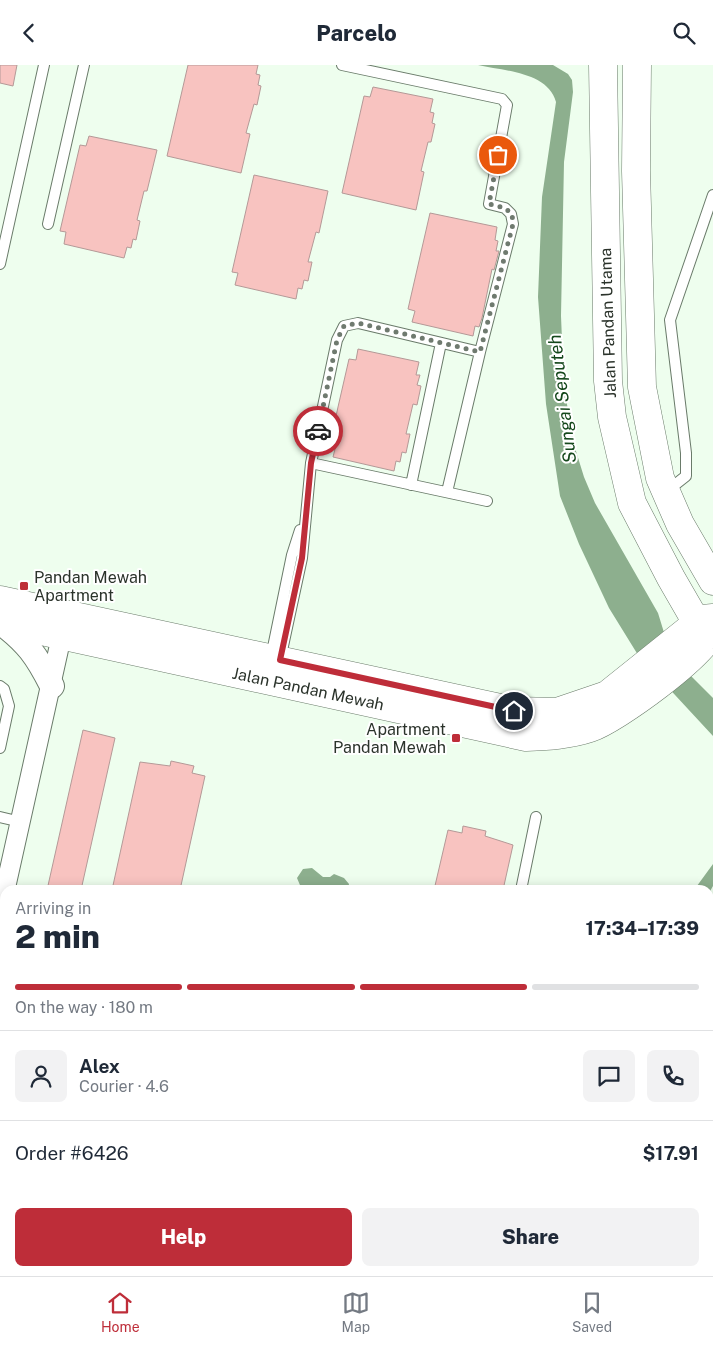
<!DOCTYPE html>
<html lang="en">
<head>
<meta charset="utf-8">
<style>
  :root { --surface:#fff; --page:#f2f2f3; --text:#1f2937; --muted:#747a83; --line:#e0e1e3; --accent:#be2d39 }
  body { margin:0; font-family:"Public Sans",sans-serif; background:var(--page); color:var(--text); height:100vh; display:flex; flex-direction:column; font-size:19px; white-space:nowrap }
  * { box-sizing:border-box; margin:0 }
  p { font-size:16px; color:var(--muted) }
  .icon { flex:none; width:28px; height:28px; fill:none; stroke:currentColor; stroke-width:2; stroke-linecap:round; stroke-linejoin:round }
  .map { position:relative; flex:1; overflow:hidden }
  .panel { position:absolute; left:0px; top:820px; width:714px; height:391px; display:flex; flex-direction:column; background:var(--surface); border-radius:15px 15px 0 0; box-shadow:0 2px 12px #0003 }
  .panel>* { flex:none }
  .pin { position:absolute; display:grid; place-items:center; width:42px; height:42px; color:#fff; margin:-21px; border:2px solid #fff; border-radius:50%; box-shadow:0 1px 5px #0007 }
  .courier { position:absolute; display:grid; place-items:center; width:50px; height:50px; margin:-25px; border:4px solid #be2d39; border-radius:50%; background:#fff; color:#222; box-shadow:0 1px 6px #0007 }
  .overview em { font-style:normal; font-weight:800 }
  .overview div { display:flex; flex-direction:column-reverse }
  .overview { display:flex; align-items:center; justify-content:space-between; height:85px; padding:0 15px }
  h1 { font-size:32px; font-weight:800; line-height:38px }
  .bar { display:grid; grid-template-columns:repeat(4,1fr); gap:8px 5px; align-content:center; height:60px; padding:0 15px }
  .bar i { height:6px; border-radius:4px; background:var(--line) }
  .bar .on { background:var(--accent) }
  .bar p { grid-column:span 4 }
  .line { display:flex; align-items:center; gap:12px; padding:0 15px; border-top:1px solid var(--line) }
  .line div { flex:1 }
  .round { display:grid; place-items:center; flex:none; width:52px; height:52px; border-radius:8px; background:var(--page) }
  .cta { display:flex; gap:10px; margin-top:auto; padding:10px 15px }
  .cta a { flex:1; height:58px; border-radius:8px; background:var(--accent); color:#fff; font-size:20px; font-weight:800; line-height:58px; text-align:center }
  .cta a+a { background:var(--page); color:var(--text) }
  header { display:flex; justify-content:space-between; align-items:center; height:65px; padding:0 15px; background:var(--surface); font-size:22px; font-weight:800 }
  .tabs { display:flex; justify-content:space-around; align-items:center; height:70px; border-top:1px solid var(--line); background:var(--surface); font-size:14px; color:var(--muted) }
  .tabs a { display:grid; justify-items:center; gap:2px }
  .tabs .on { color:var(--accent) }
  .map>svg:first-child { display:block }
  .green { fill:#b2d3b3 }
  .water { fill:#8daf8e }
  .building { fill:#f8c3c0; stroke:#b49997 }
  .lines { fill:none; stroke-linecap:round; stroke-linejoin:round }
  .service-casing { stroke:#6a7b6a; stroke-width:12 }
  .minor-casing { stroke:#6a7b6a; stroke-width:21 }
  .tertiary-casing { stroke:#6a7b6a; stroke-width:26 }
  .secondary-casing { stroke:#6a7b6a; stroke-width:29 }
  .service { stroke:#fff; stroke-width:10 }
  .minor { stroke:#fff; stroke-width:19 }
  .tertiary { stroke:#fff; stroke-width:24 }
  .secondary { stroke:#fff; stroke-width:28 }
  .done { stroke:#6f7a6f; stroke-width:5; stroke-dasharray:0 9 }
  .route { stroke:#be2d39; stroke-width:6 }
  .poi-dot { fill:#be2d39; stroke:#fff; stroke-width:2 }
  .labels { text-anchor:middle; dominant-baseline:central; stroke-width:4; stroke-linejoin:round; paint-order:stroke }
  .street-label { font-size:16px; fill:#2b332b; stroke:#fff }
  .poi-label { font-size:16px; fill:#2b332b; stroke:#fff; text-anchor:start }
  .water-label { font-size:18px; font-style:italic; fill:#14471b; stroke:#fff }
</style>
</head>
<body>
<header><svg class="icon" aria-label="back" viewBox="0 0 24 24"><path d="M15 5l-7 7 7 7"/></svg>Parcelo<svg class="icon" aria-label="search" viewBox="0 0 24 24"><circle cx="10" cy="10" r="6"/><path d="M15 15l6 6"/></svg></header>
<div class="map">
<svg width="713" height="1211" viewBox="0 0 713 1211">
  <rect width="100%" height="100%" fill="#eefeee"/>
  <path class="green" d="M0 969 5 970V1167L0 1189Z"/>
  <path class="water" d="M478 0H553L568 9 572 15 573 27 564 97 561 251 564 323 575 383 584 412 595 438 658 548 666 574 684 604 713 633V671L638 590 609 543 579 479 560 431 546 339 538 232 542 132 556 37C548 7 504 6 478 0Z
    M713 799V821L709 828V825H694Z
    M312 803 323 812H330L334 809 344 813 349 819 348 825H302L297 813 303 804Z"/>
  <path class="building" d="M0 0H17L13 21 0 18Z
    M188 0H258L256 9 260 10 258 20 261 21 257 40 254 39 246 68 250 69 241 108 167 91Z
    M373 22 433 34 430 47 434 48 432 58 435 59 431 77H428L421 106 424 107 416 145 342 128 364 31 370 32Z
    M89 71 157 85 147 126H144L137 155 140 156 136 175 133 174 131 183 127 182 124 193 64 179 66 167 60 166 80 80 86 81Z
    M254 110 328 126 319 168 316 167 308 197H312L308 216 304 215 302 224 298 223 296 234 235 220 238 208 232 207Z
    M430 148 497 162 495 175 498 176 496 186H499L494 205 492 204 482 253 479 262 475 261 473 271 412 257 415 246 408 244Z
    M358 284 419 297 416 310H420L417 320 421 321 417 340 413 339 406 369H410L406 388 402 387 400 397 396 396 394 406 333 392 336 380 330 379 338 342 349 294 356 295Z
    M83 665 115 673 81 825H47Z
    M171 696 194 701 192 708 205 711 180 825H112L140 697 170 701Z
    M463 761 486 766 485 771 513 780 503 825H434L448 765 462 768Z"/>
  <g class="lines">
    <g class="service-casing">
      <path id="service" d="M48 159 84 0
        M0 199 44 0
        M311 398 487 436
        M411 420 441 278
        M667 426 686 411V388L670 255 713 130
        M447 427 480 287
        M271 592 292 490 300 465
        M280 595 302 493 311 398 337 275 344 261 358 258 480 287 513 159 511 149 505 143 489 139 507 40 502 34 342 0
        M0 621 4 624 9 641 0 683
        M0 752 21 757
        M521 825 536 752
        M0 882 5 883
        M0 926 5 927
        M709 1196 713 1195
        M592 1206 593 1211
        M15 1210 20 1211
        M665 1211 680 1206"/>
    </g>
    <g class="minor-casing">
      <path id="minor" d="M5 825 64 560
        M0 849 5 827
        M709 897 713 891
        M706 1206 707 1211"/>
    </g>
    <g class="tertiary-casing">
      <path id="tertiary" d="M0 557C27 577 37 591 52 621"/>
    </g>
    <g class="secondary-casing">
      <path id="secondary" d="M603 0 608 316 612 352 632 438 671 513 705 572
        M637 0 636 106 642 322 660 413 680 459 713 516
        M0 535 514 646 557 647 607 630 702 554 713 553
        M0 557 526 672C548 671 569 670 590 663 615 655 706 589 713 565"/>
    </g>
    <use href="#service" class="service"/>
    <use href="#minor" class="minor"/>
    <use href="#tertiary" class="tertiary"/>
    <use href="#secondary" class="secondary"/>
  </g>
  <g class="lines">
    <path class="done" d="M318 366 337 275 344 261 358 258 480 287 513 159 512 149 505 143 489 139 498 90"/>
    <path class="route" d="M318 366 311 398 302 493 280 595 514 646"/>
  </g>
  <g class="poi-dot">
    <rect x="19" y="516" width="10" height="10" rx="2.5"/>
    <rect x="451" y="668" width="10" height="10" rx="2.5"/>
  </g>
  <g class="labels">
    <g class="street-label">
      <text transform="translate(608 258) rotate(-92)">Jalan Pandan Utama</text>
      <text transform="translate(308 624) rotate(12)">Jalan Pandan Mewah</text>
    </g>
    <g class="poi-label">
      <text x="34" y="512">Pandan Mewah<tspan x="34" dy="18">Apartment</tspan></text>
      <text x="446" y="664" text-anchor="end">Apartment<tspan x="446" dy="18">Pandan Mewah</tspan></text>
    </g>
    <g class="water-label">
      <text transform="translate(562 334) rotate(-97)">Sungai Seputeh</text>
    </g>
  </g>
</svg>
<div class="pin" style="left:498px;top:90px;background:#ea580c"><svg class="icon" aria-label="bag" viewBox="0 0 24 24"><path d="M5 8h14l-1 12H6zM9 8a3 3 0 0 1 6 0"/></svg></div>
<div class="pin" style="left:514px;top:646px;background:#1f2937"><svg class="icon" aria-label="home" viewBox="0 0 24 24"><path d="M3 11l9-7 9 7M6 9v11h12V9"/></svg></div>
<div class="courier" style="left:318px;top:366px"><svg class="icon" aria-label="car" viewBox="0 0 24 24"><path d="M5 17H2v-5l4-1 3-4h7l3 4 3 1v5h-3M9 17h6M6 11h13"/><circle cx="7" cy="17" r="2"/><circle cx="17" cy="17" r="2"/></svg></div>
<section class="panel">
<div class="overview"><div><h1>2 min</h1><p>Arriving in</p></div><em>17:34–17:39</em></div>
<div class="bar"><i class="on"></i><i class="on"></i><i class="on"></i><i></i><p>On the way · 180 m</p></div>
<div class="line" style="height:90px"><a class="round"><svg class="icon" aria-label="person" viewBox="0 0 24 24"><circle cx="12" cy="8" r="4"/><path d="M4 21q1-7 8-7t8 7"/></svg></a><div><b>Alex</b><p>Courier · 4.6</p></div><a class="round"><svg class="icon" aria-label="chat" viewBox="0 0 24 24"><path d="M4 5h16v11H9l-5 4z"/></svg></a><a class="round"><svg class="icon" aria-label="phone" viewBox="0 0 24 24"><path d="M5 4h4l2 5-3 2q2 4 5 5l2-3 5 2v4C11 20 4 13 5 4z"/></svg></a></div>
<div class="line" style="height:65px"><div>Order #6426</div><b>$17.91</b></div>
<div class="cta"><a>Help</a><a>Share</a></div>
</section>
</div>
<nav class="tabs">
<a class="on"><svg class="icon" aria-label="home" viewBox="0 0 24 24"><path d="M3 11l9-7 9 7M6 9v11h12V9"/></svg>Home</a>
<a><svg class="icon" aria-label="map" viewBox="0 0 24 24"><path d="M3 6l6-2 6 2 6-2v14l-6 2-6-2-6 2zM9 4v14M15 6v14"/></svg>Map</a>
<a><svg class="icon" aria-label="saved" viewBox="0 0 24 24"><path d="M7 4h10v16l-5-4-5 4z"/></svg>Saved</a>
</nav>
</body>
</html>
